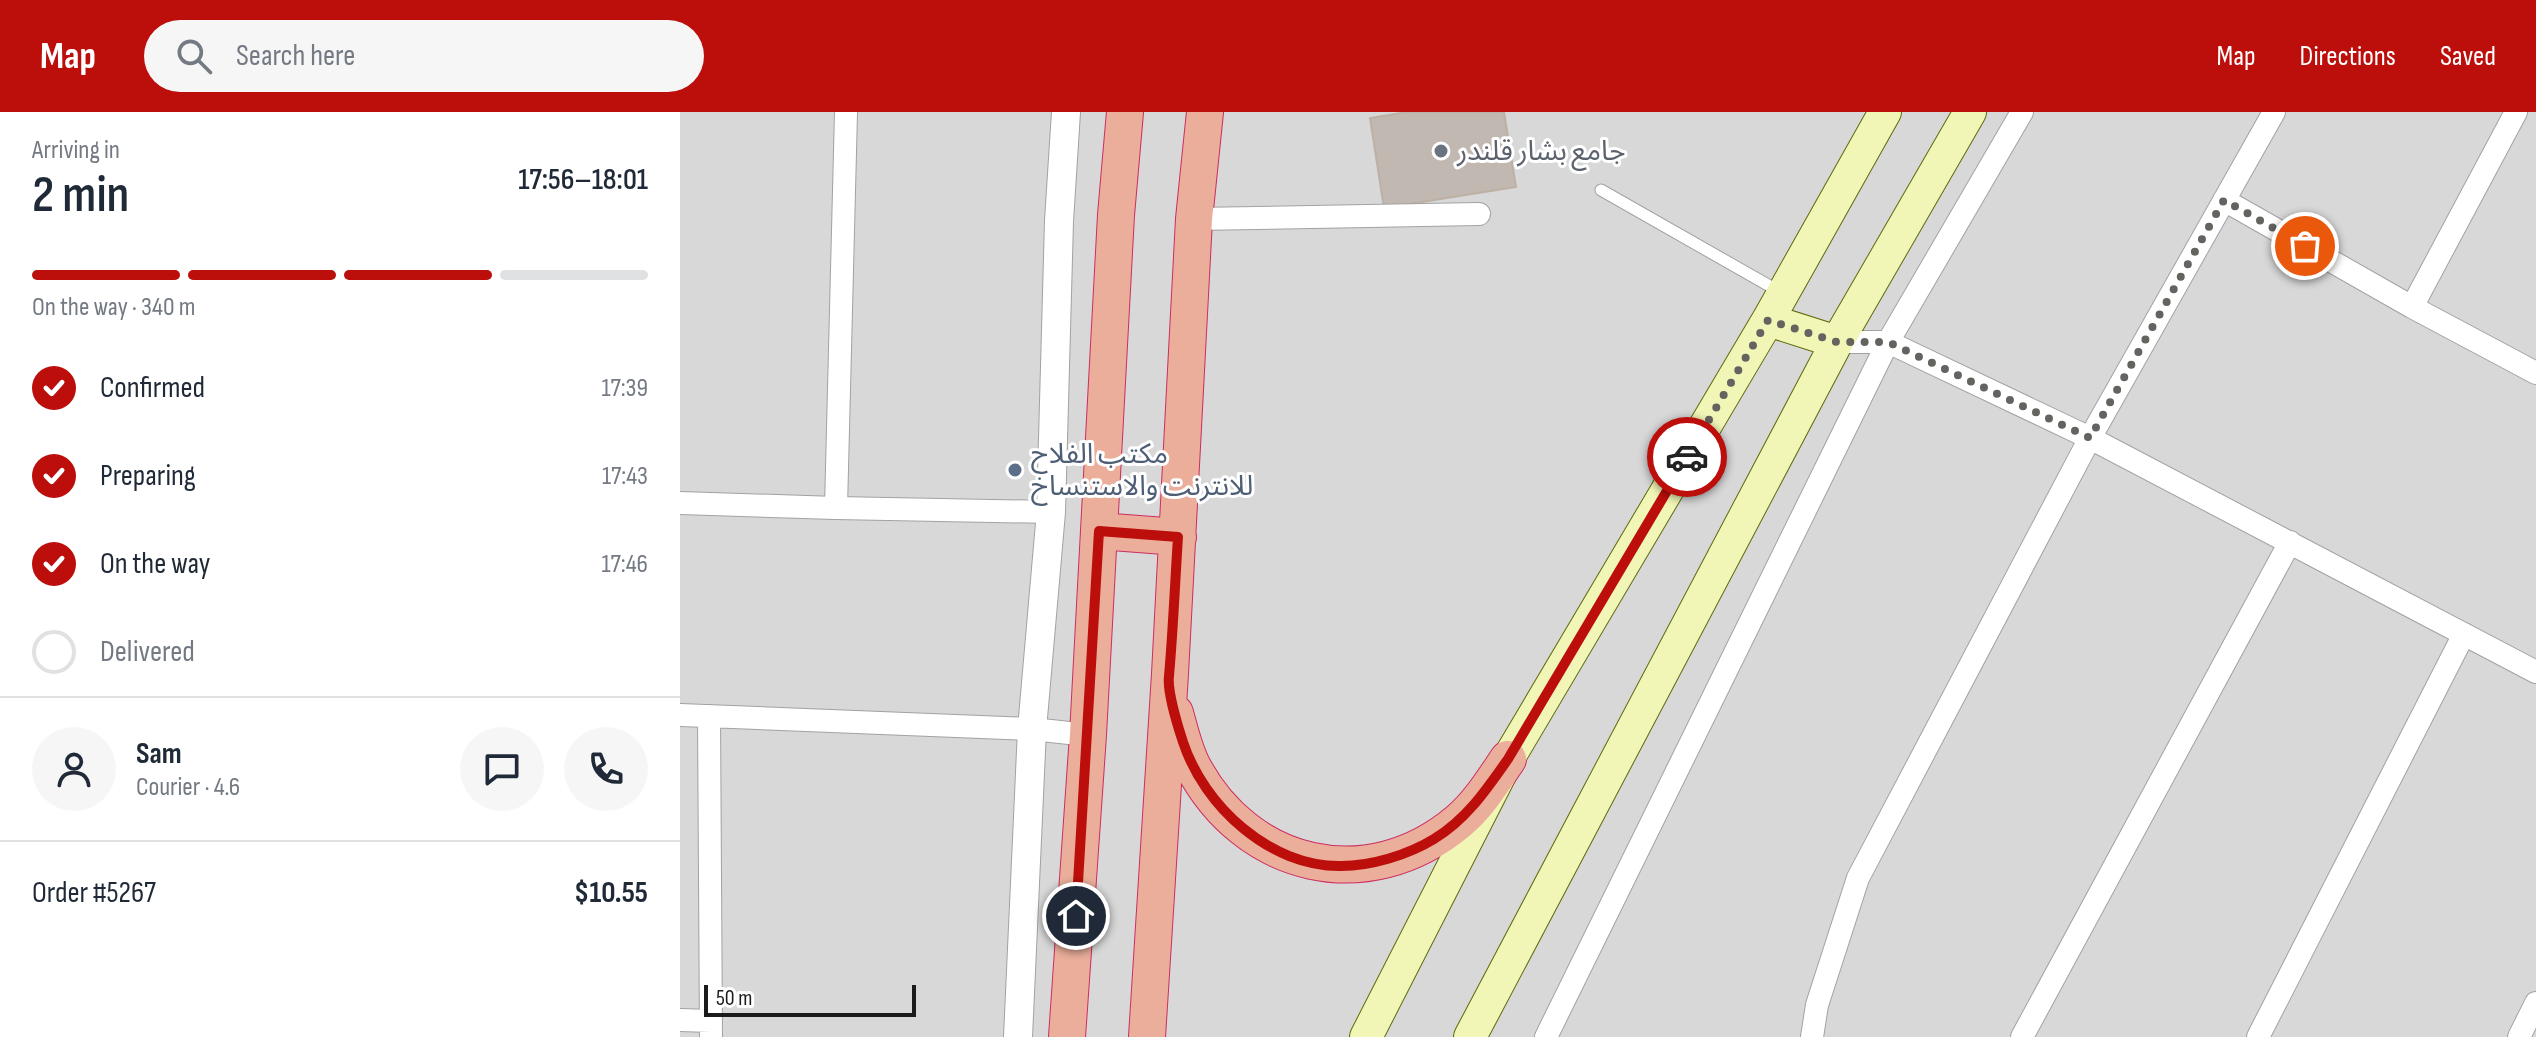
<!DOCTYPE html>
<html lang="en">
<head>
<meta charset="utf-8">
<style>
  :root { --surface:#fff; --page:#f6f6f7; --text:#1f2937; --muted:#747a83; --line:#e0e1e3; --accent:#bc0e0b }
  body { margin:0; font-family:"Sofia Sans Condensed","Noto Sans Arabic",sans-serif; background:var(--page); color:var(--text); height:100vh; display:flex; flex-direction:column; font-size:30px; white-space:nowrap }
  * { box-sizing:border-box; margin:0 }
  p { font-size:26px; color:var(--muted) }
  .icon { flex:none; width:44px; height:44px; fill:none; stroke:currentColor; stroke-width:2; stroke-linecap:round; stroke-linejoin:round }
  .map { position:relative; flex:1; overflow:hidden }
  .panel { display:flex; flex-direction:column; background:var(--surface); width:680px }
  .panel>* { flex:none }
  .scale { position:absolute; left:24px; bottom:20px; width:212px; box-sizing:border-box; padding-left:8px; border:4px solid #1b1b1b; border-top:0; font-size:22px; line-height:28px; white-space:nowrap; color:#1b1b1b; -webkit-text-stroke:6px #fff; paint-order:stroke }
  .pin { position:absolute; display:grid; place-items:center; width:68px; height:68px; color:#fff; margin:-34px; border:4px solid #fff; border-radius:50%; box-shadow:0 2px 8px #0007 }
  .courier { position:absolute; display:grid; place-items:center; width:80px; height:80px; margin:-40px; border:6px solid #bc0e0b; border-radius:50%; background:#fff; color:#222; box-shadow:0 2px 10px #0007 }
  .summary em { font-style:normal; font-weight:600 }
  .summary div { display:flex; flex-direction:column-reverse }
  .summary { display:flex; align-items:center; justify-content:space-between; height:136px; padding:0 32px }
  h1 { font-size:52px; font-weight:600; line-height:60px }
  .bar { display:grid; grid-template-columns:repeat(4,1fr); gap:12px 8px; align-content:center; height:96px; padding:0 32px }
  .bar i { height:10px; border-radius:6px; background:var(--line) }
  .bar .selected { background:var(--accent) }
  .bar p { grid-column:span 4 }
  .line { display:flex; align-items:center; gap:20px; padding:0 32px; border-top:2px solid var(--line) }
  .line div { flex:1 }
  .round { display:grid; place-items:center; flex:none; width:84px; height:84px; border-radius:42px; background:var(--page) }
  ol { padding:0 32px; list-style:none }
  li { display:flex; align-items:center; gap:24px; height:88px }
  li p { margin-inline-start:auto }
  li .icon { padding:8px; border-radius:50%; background:var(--accent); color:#fff; stroke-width:4 }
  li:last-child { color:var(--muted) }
  li i { width:44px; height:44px; border:4px solid var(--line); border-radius:50% }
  header { display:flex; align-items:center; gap:48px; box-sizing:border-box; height:112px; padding:0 40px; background:var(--accent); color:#fff }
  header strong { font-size:38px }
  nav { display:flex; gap:44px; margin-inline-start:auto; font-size:28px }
  .search { width:560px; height:72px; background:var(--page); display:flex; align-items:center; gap:20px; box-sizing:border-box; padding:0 28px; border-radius:44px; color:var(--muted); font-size:30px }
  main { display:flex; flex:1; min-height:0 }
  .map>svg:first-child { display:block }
  .residential { fill:#d9d8d8 }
  .building { fill:#c0b8b1; stroke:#bdb0a5; stroke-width:2 }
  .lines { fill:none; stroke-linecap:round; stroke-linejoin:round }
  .service-casing { stroke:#a2a2a2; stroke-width:13 }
  .minor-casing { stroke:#a2a2a2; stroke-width:24 }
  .tertiary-casing { stroke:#a2a2a2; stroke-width:30 }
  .secondary-casing { stroke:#5e6a0a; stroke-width:34 }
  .trunk-casing { stroke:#cc2d60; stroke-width:38 }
  .service { stroke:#fff; stroke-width:11 }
  .minor { stroke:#fff; stroke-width:22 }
  .tertiary { stroke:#fff; stroke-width:28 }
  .secondary { stroke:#f1f5b6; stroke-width:32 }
  .trunk { stroke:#ebae9b; stroke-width:36 }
  .done { stroke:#646360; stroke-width:8; stroke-dasharray:0 14.4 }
  .route { stroke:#bc0e0b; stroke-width:10 }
  .worship-dot { fill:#6b7280; stroke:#fff; stroke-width:3 }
  .service-dot { fill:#5c6f8a; stroke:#fff; stroke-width:3 }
  .labels { text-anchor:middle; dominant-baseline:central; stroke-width:6; stroke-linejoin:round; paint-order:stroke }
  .worship-label { font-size:28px; fill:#5b616d; stroke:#fff; text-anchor:start }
  .service-label { font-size:28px; fill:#4e5e75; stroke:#fff; text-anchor:start }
</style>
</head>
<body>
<header>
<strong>Map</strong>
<div class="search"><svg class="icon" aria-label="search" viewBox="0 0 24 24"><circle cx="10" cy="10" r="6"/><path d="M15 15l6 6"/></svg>Search here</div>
<nav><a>Map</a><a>Directions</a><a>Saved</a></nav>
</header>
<main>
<section class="panel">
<div class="summary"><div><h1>2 min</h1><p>Arriving in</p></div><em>17:56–18:01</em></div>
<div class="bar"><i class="selected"></i><i class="selected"></i><i class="selected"></i><i></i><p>On the way · 340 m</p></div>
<ol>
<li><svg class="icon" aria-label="check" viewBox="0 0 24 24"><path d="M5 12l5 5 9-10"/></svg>Confirmed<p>17:39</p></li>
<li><svg class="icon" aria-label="check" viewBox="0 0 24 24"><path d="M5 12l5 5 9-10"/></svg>Preparing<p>17:43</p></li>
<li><svg class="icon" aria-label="check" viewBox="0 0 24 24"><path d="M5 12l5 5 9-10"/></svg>On the way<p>17:46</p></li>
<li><i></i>Delivered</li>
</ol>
<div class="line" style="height:144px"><a class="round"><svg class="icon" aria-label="person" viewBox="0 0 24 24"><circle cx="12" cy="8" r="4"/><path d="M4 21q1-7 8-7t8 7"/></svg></a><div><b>Sam</b><p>Courier · 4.6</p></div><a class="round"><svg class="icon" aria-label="chat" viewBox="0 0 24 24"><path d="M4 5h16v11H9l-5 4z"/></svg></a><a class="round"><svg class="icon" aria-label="phone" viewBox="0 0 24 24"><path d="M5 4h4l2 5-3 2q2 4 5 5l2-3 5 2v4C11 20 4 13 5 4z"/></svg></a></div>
<div class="line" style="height:104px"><div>Order #5267</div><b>$10.55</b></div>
</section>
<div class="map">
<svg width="1856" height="925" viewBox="0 0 1856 925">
  <rect width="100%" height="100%" fill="#ece9e1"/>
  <path class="residential" d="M0 0H1856V925H0Z"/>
  <path class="building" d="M727 0H824L836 75 704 96 690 6Z"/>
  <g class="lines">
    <g class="service-casing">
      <path id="service" d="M921 78 1102 181"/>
    </g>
    <g class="minor-casing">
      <path id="minor" d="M1544 88 1732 195 1856 261
        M514 107 799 102
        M1732 195 1836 0
        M1157 230H1208L1410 326 1856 560
        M0 391 156 396 371 400
        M156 396 166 0
        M0 603 352 617 408 623
        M29 604 31 925
        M0 908 31 909
        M866 925 1208 230 1342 0
        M1132 925 1137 893 1178 766 1410 326 1594 0
        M1342 925 1610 430
        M1578 925 1784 522
        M1839 925 1856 891"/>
    </g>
    <g class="tertiary-casing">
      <path id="tertiary" d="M338 925 352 617 371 400 379 109 386 0"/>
    </g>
    <g class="secondary-casing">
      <path id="secondary" d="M1088 208 1157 230
        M686 925 828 647 1088 208 1205 0
        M790 925 1157 230 1290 0"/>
    </g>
    <g class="trunk-casing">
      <path id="trunk" d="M419 419 498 425
        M495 601C500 619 504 637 512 653 566 757 688 786 779 709 799 692 813 669 828 647
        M387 925 408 623 436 103 445 0
        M467 925 490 562 514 107 525 0"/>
    </g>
    <use href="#service" class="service"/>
    <use href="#minor" class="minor"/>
    <use href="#tertiary" class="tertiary"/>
    <use href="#secondary" class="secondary"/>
    <use href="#trunk" class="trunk"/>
  </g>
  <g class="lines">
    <path class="done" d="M1007 345 1088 208 1157 230H1208L1410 326 1544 88 1625 134"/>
    <path class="route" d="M396 804 419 419 498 425C495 471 493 519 489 564 487 579 498 615 503 630 524 694 590 755 661 754 691 754 728 743 754 727 786 708 807 677 828 647L1007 345"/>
  </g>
  <circle class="worship-dot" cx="761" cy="39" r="8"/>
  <circle class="service-dot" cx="335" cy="358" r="8"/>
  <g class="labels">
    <g class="worship-label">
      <text x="777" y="39">جامع بشار قلندر</text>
    </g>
    <g class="service-label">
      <text x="351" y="342">مكتب الفلاح<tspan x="351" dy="32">للانترنت والاستنساخ</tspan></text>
    </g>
  </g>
</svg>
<div class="scale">50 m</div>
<div class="pin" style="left:1625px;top:134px;background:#ea580c"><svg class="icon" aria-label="bag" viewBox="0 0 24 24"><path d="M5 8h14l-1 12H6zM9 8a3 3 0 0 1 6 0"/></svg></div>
<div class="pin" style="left:396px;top:804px;background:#1f2937"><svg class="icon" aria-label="home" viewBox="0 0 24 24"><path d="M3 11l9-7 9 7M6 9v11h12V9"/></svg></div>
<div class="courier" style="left:1007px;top:345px"><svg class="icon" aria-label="car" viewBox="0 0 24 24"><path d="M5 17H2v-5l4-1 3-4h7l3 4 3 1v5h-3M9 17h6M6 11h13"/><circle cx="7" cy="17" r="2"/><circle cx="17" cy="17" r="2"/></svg></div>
</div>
</main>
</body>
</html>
